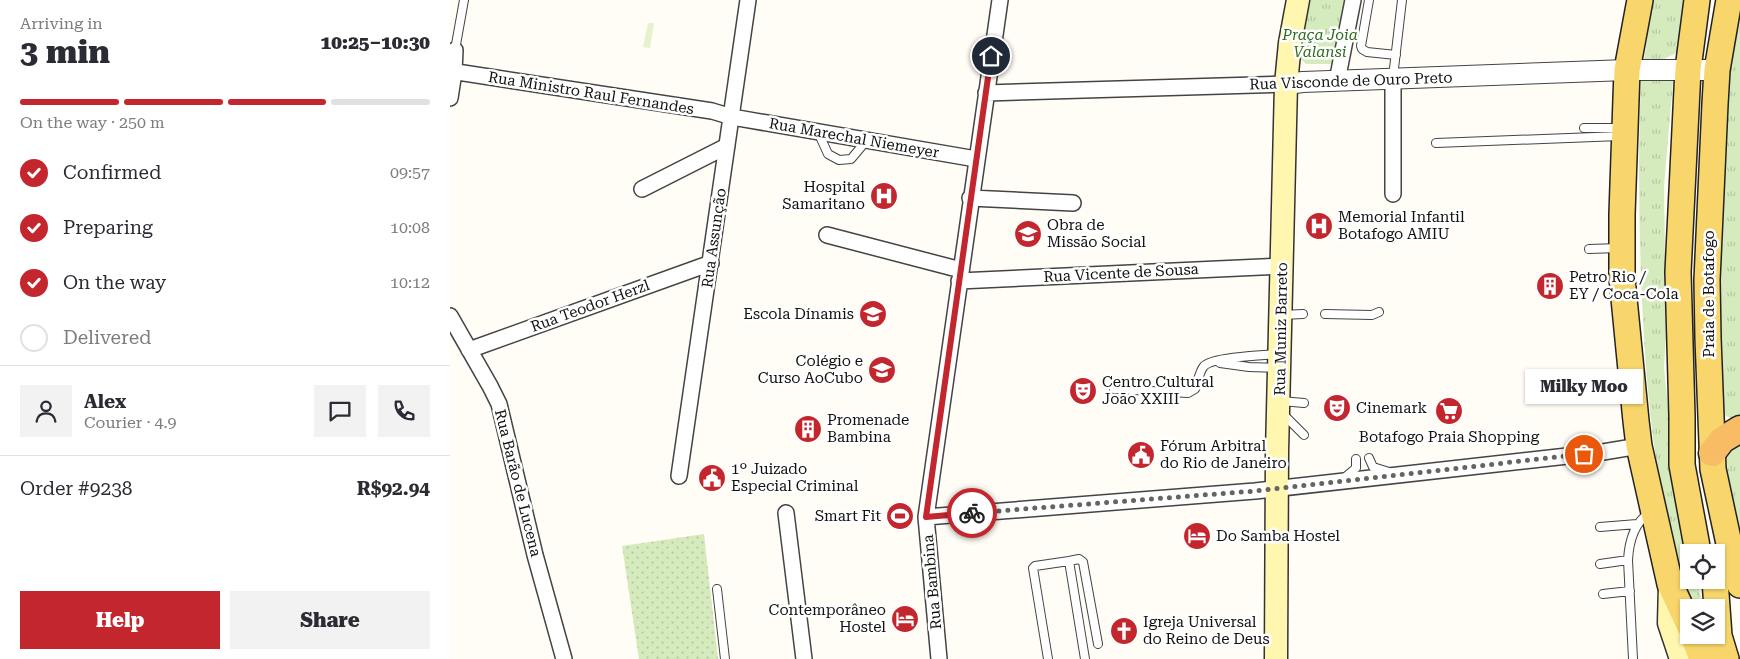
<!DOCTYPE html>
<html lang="en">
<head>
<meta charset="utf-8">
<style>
  :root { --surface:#fff; --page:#f2f2f3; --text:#2b2b33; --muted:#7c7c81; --line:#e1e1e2; --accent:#c4262e }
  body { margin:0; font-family:"Roboto Serif",serif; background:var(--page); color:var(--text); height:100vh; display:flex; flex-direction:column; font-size:19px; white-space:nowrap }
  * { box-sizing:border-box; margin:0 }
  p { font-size:16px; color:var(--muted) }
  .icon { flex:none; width:28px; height:28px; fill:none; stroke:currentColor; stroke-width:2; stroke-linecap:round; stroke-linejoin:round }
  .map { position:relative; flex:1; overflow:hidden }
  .sheet { display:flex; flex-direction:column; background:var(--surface); width:450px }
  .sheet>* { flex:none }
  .tools { position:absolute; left:1230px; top:544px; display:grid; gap:10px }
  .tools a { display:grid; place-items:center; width:45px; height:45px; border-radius:0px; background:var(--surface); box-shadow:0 1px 4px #0004; font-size:25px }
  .pin { position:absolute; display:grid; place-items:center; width:42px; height:42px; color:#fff; margin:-21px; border:2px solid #fff; border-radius:50%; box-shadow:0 1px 5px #0007 }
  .courier { position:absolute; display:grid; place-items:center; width:50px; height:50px; margin:-25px; border:4px solid #c4262e; border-radius:50%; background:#fff; color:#222; box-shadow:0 1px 6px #0007 }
  .bubble { position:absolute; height:35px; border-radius:0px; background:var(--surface); box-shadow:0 1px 4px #0004; font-size:16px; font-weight:800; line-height:35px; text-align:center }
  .summary em { font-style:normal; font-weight:800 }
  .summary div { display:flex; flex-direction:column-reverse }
  .summary { display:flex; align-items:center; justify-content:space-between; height:85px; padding:0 20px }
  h1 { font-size:32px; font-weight:800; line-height:38px }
  .bar { display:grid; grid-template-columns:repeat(4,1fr); gap:8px 5px; align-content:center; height:60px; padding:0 20px }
  .bar i { height:6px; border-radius:4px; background:var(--line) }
  .bar .on { background:var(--accent) }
  .bar p { grid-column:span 4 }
  .line { display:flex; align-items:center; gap:12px; padding:0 20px; border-top:1px solid var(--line) }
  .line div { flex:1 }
  .round { display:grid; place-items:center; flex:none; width:52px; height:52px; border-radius:0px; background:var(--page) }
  ol { padding:0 20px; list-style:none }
  li { display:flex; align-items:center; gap:15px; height:55px }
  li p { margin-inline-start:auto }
  li .icon { padding:5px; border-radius:50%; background:var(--accent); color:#fff; stroke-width:4 }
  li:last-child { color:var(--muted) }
  li i { width:28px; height:28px; border:2px solid var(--line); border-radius:50% }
  .cta { display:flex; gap:10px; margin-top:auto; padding:10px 20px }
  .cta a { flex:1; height:58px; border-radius:0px; background:var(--accent); color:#fff; font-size:20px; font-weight:800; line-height:58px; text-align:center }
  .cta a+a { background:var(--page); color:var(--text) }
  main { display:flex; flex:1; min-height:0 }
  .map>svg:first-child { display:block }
  .grass { fill:url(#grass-dots) }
  .park { fill:url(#park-tufts) }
  .pitch { fill:#e6f2cf }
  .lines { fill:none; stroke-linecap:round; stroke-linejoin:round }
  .service-casing { stroke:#444; stroke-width:10 }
  .minor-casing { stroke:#444; stroke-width:18 }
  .tertiary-casing { stroke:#444; stroke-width:22 }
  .secondary-casing { stroke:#333; stroke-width:25 }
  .primary-casing { stroke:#222; stroke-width:28 }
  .trunk-casing { stroke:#222; stroke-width:29 }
  .service { stroke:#fff; stroke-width:8 }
  .minor { stroke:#fff; stroke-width:15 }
  .tertiary { stroke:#fff; stroke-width:20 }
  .secondary { stroke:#fff6b0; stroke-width:22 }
  .primary { stroke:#f9d66b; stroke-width:25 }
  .trunk { stroke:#f7bc64; stroke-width:26 }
  .done { stroke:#646461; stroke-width:5; stroke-dasharray:0 9 }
  .route { stroke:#c4262e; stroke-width:6 }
  .labels { text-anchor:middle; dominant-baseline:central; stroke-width:5; stroke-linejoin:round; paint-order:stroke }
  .park-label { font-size:15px; font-style:italic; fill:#2f6b1f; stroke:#fff }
  .street-label { font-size:15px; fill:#111; stroke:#fff }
  .poi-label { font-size:15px; fill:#111; stroke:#fff; text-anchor:start }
</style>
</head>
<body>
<main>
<section class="sheet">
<div class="summary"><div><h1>3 min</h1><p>Arriving in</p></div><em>10:25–10:30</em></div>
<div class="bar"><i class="on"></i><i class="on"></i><i class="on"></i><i></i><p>On the way · 250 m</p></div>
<ol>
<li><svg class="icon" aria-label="check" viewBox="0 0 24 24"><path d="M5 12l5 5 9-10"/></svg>Confirmed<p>09:57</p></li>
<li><svg class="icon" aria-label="check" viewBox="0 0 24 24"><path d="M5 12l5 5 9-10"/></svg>Preparing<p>10:08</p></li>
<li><svg class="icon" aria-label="check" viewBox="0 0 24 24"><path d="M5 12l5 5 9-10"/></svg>On the way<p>10:12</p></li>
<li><i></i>Delivered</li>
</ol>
<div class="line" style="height:90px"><a class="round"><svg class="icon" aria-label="person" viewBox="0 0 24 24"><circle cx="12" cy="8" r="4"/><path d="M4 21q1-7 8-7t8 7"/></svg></a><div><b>Alex</b><p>Courier · 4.9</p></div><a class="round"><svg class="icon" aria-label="chat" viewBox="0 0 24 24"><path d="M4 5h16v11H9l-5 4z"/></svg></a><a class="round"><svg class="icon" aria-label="phone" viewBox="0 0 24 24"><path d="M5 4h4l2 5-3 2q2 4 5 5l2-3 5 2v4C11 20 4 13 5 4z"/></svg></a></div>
<div class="line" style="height:65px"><div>Order #9238</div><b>R$92.94</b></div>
<div class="cta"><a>Help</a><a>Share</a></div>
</section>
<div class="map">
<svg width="1290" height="659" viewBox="0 0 1290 659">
  <defs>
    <pattern id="grass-dots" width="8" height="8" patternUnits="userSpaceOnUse" patternTransform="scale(1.25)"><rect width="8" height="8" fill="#d5ebbd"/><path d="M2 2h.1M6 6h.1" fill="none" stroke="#b6c8a1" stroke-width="1.8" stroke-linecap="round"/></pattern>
    <pattern id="park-tufts" width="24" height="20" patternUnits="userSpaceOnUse" patternTransform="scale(1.25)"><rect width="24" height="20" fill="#d5ebbd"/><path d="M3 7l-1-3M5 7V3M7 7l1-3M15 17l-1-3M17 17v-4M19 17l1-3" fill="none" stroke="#b6c8a1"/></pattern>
  </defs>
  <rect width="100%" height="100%" fill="#fffdf5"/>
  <path class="grass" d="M254 534 268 659H189L172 546Z"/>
  <path class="park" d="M859 0H897L884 63 881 64H856L849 57Z
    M1202 0H1241L1232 50 1214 59 1194 61Z
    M1290 0V418H1280L1276 416 1272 408 1266 294 1274 79Z
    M1192 80H1222L1223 82 1214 186 1216 334 1214 368 1222 446 1239 552V580H1247L1253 607 1239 608V618C1230 579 1221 540 1213 500 1199 427 1194 352 1191 278 1189 212 1188 147 1191 82Z
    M1290 437V546L1275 452Z"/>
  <path class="pitch" d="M198 23H204L200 48 193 47Z"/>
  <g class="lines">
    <g class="service-casing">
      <path id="service" d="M919 0 911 46 912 49 917 52 946 55
        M5 50 14 0
        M943 77 952 0
        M1134 128H1172
        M368 132 378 154 389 160 401 159 417 140
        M986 143 1170 136
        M1139 249 1169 248
        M875 314 922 315 929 312
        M833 315 853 314
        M770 363 799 367 826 368
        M664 389 738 393 745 389C748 382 749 372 754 366 762 357 814 355 828 354
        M831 401 854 403
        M833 414 854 435
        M919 458 923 467 939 472
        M893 479 906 468V459
        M1150 527 1187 524
        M619 561 629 559 633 562 648 644
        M1150 564 1178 560
        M267 589 275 659
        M1153 594 1180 591
        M598 659 583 568 585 566 619 561 635 659
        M1183 659 1178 560C1179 541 1184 523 1200 512"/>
    </g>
    <g class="minor-casing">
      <path id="minor" d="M0 71 262 111 282 117 526 159
        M943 79V194
        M887 81 903 0
        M536 93 836 84
        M0 98 4 72 5 50
        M192 189 277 146
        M520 198 623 203
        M377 235 511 270
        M509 281 832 266
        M0 316 40 386 49 404 85 555 114 659
        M19 350 261 263
        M229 476 298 0
        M336 513 354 659
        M476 517 805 491 1153 452 1189 446
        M489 659 476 517 550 0"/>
    </g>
    <g class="tertiary-casing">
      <path id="tertiary" d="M836 84 853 82 1177 70H1267"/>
    </g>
    <g class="secondary-casing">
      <path id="secondary" d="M1220 584 1219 623 1231 659
        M826 659 827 452 836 84 840 43 848 0"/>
    </g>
    <g class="primary-casing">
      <path id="primary" d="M1190 0 1177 70 1172 214V278L1186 421 1189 446 1220 584 1239 625
        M1247 0 1238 69 1228 272 1232 416V465L1248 552
        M1279 0 1267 70 1265 104 1257 280 1258 338 1263 469 1281 553 1290 585
        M1265 580 1269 636
        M1266 626 1276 659
        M1243 635 1252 659"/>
    </g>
    <g class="trunk-casing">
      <path id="trunk" d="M1262 453 1272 440 1290 429"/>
    </g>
    <use href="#service" class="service"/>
    <use href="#minor" class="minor"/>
    <use href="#tertiary" class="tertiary"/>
    <use href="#secondary" class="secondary"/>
    <use href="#primary" class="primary"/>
    <use href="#trunk" class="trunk"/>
  </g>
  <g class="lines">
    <path class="done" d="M522 513 805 491 1134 454"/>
    <path class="route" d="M522 513 476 517 541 56"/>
  </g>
  <defs>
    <g id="hospital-disc" transform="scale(1.4375)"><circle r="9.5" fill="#c4262e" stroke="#fff"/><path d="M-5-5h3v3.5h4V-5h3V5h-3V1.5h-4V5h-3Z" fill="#fff"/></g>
    <g id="school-disc" transform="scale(1.4375)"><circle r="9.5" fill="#c4262e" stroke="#fff"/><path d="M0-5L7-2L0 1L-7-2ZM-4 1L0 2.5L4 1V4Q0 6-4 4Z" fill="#fff"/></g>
    <g id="building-disc" transform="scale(1.4375)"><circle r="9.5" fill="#c4262e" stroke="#fff"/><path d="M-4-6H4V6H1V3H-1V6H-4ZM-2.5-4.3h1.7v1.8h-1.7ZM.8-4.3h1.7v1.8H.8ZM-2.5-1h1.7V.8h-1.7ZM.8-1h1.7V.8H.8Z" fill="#fff"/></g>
    <g id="theatre-disc" transform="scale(1.4375)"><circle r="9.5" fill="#c4262e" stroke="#fff"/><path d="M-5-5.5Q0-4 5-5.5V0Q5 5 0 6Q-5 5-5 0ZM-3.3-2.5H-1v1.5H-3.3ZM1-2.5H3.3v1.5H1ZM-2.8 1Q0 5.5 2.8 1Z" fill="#fff"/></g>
    <g id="supermarket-disc" transform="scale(1.4375)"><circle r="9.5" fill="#c4262e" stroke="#fff"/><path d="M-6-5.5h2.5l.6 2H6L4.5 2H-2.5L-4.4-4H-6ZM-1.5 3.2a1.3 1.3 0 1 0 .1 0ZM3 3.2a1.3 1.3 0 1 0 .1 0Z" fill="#fff"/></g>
    <g id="civic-disc" transform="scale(1.4375)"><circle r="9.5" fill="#c4262e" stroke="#fff"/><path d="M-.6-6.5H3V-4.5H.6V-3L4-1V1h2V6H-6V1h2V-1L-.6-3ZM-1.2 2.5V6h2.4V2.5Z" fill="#fff"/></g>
    <g id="stadium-disc" transform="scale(1.4375)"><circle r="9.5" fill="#c4262e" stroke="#fff"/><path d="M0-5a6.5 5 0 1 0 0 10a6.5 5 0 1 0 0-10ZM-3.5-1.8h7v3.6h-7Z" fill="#fff"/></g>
    <g id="hotel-disc" transform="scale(1.4375)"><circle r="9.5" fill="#c4262e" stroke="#fff"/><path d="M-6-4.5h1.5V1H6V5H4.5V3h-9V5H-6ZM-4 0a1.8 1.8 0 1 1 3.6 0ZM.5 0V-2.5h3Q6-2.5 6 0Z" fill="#fff"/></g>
    <g id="church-disc" transform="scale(1.4375)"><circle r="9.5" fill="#c4262e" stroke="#fff"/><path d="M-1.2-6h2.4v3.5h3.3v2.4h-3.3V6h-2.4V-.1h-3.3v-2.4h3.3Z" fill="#fff"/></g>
  </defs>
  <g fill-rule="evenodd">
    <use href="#hospital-disc" x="434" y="196"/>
    <use href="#hospital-disc" x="869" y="226"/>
    <use href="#school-disc" x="578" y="234"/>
    <use href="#building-disc" x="1100" y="286"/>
    <use href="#school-disc" x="423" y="314"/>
    <use href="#school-disc" x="432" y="370"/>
    <use href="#theatre-disc" x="633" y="391"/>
    <use href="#theatre-disc" x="887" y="408"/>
    <use href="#supermarket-disc" x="999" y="411"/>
    <use href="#building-disc" x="358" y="429"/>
    <use href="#civic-disc" x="691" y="455"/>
    <use href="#civic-disc" x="262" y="478"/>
    <use href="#stadium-disc" x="450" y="516"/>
    <use href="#hotel-disc" x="747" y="536"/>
    <use href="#hotel-disc" x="455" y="619"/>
    <use href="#church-disc" x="674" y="631"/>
  </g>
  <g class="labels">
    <g class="park-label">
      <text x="870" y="35">Praça Joia<tspan x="870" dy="17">Valansi</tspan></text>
    </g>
    <g class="street-label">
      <text transform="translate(901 81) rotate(-2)">Rua Visconde de Ouro Preto</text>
      <text transform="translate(141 93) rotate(9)">Rua Ministro Raul Fernandes</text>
      <text transform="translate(404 138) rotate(10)">Rua Marechal Niemeyer</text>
      <text transform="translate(264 238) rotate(-82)">Rua Assunção</text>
      <text transform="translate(671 273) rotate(-3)">Rua Vicente de Sousa</text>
      <text transform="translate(1259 294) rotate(-90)">Praia de Botafogo</text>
      <text transform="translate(140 306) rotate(-20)">Rua Teodor Herzl</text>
      <text transform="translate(831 329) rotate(-89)">Rua Muniz Barreto</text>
      <text transform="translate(68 483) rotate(76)">Rua Barão de Lucena</text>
      <text transform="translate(482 582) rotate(-95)">Rua Bambina</text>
    </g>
    <g class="poi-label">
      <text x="415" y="187" text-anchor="end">Hospital<tspan x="415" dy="17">Samaritano</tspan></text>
      <text x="888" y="217">Memorial Infantil<tspan x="888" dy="17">Botafogo AMIU</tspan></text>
      <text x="597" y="225">Obra de<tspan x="597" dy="17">Missão Social</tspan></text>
      <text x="1119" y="277">Petro Rio /<tspan x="1119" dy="17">EY / Coca-Cola</tspan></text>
      <text x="404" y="314" text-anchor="end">Escola Dínamis</text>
      <text x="413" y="361" text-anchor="end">Colégio e<tspan x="413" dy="17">Curso AoCubo</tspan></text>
      <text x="652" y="382">Centro Cultural<tspan x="652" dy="17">João XXIII</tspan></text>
      <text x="906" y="408">Cinemark</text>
      <text x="377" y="420">Promenade<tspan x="377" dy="17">Bambina</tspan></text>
      <text x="999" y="437" text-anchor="middle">Botafogo Praia Shopping</text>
      <text x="710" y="446">Fórum Arbitral<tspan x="710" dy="17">do Rio de Janeiro</tspan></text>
      <text x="281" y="469">1º Juizado<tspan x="281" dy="17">Especial Criminal</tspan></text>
      <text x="431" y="516" text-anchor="end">Smart Fit</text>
      <text x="766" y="536">Do Samba Hostel</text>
      <text x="436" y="610" text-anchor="end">Contemporâneo<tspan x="436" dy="17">Hostel</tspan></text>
      <text x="693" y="622">Igreja Universal<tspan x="693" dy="17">do Reino de Deus</tspan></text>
    </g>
  </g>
</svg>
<div class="tools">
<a><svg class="icon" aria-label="locate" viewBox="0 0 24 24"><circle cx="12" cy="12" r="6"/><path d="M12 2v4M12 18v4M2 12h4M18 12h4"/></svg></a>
<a><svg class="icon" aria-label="layers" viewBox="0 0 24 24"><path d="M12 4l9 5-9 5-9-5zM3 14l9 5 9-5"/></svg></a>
</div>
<div class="pin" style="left:1134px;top:454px;background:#ea580c"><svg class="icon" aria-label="bag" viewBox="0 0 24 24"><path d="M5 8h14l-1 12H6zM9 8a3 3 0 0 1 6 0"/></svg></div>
<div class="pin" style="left:541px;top:56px;background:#1f2937"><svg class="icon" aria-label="home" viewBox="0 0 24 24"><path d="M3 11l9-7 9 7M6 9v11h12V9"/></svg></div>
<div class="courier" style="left:522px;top:513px"><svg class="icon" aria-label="bike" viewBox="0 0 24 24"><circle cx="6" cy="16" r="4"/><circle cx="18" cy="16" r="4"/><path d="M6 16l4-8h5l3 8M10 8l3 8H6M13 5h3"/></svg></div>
<div class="bubble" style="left:1075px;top:369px;width:118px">Milky Moo</div>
</div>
</main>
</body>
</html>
